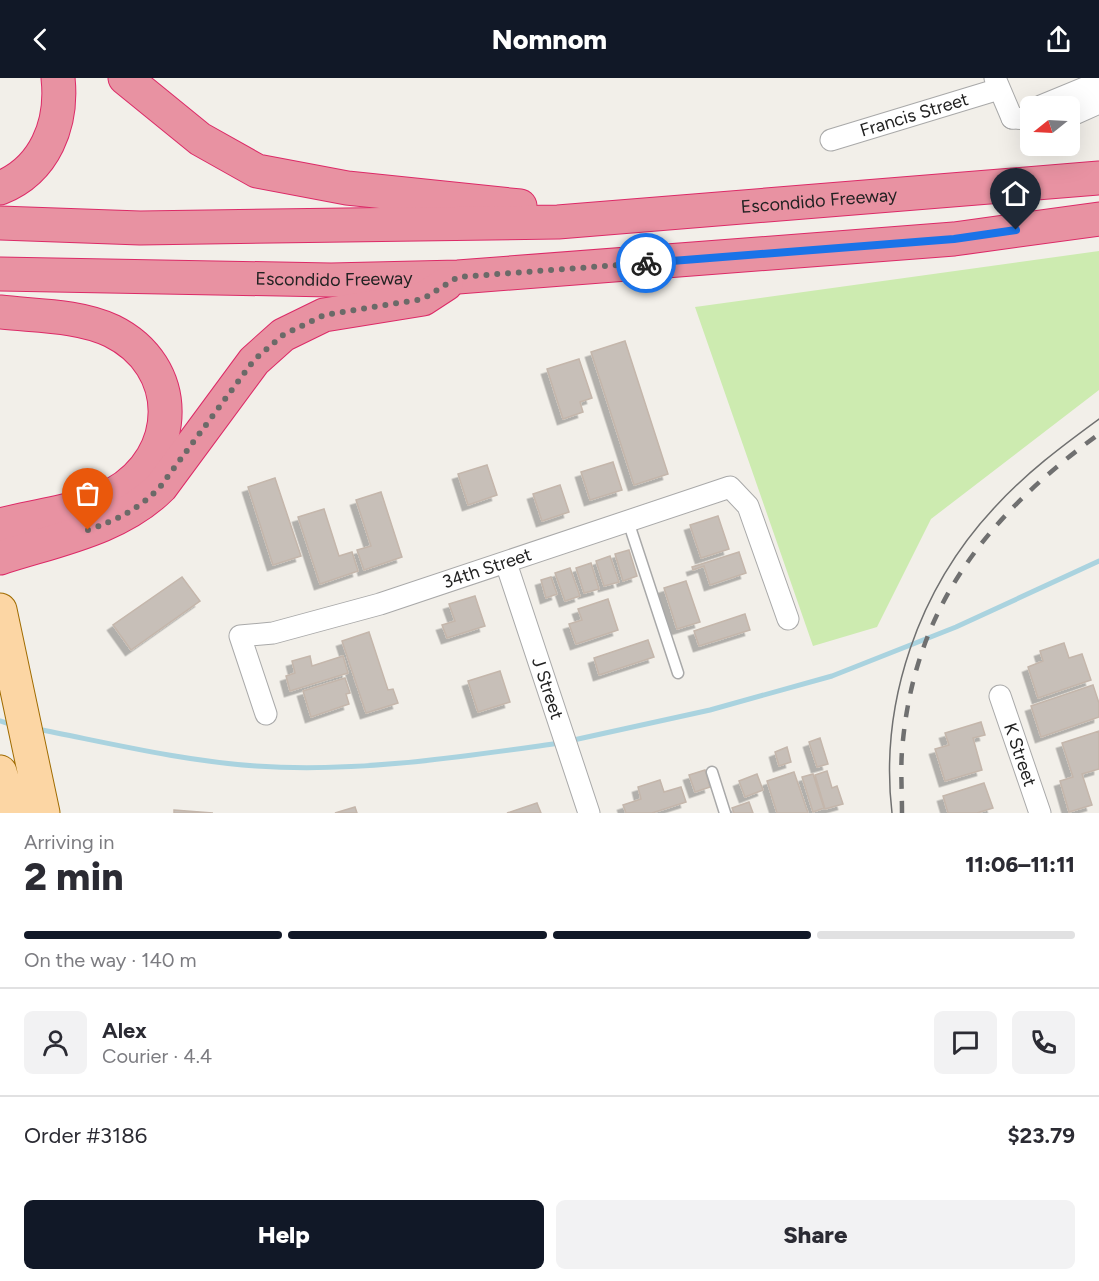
<!DOCTYPE html>
<html lang="en">
<head>
<meta charset="utf-8">
<style>
  :root { --surface:#fff; --page:#f2f2f3; --text:#2b2b33; --muted:#7c7c81; --line:#e1e1e2; --accent:#111827 }
  body { margin:0; font-family:Figtree,sans-serif; background:var(--page); color:var(--text); height:100vh; display:flex; flex-direction:column; font-size:22px; white-space:nowrap }
  * { box-sizing:border-box; margin:0 }
  p { font-size:20px; color:var(--muted) }
  .icon { flex:none; width:33px; height:33px; fill:none; stroke:currentColor; stroke-width:2; stroke-linecap:round; stroke-linejoin:round }
  .map { position:relative; height:735px; overflow:hidden }
  .drawer { display:flex; flex-direction:column; background:var(--surface); flex:1 }
  .drawer>* { flex:none }
  .needle { width:39px; rotate:252deg }
  .fabs { position:absolute; left:1020px; top:18px; display:grid; gap:12px }
  .fabs a { display:grid; place-items:center; width:60px; height:60px; border-radius:9px; background:var(--surface); box-shadow:0 6px 24px #0002; font-size:30px }
  .pin { position:absolute; display:grid; place-items:center; width:51px; height:51px; color:#fff; margin:-62px -26px; border-radius:50% 50% 50% 0; rotate:-45deg; box-shadow:0 0 6px #0007 }
  .pin .icon { rotate:45deg }
  .courier { position:absolute; display:grid; place-items:center; width:60px; height:60px; margin:-30px; border:4px solid #1a73e8; border-radius:50%; background:#fff; color:#222; box-shadow:0 2px 8px #0007 }
  .headline em { font-style:normal; font-weight:800 }
  .headline div { display:flex; flex-direction:column-reverse }
  .headline { display:flex; align-items:center; justify-content:space-between; height:102px; padding:0 24px }
  h1 { font-size:39px; font-weight:800; line-height:45px }
  .bar { display:grid; grid-template-columns:repeat(4,1fr); gap:9px 6px; align-content:center; height:72px; padding:0 24px }
  .bar i { height:8px; border-radius:4px; background:var(--line) }
  .bar .on { background:var(--accent) }
  .bar p { grid-column:span 4 }
  .line { display:flex; align-items:center; gap:15px; padding:0 24px; border-top:2px solid var(--line) }
  .line div { flex:1 }
  .round { display:grid; place-items:center; flex:none; width:63px; height:63px; border-radius:9px; background:var(--page) }
  .cta { display:flex; gap:12px; margin-top:auto; padding:12px 24px }
  .cta a { flex:1; height:69px; border-radius:9px; background:var(--accent); color:#fff; font-size:24px; font-weight:800; line-height:69px; text-align:center }
  .cta a+a { background:var(--page); color:var(--text) }
  header { display:flex; justify-content:space-between; align-items:center; height:78px; padding:0 24px; background:var(--accent); color:#fff; font-size:27px; font-weight:800 }
  .map>svg:first-child { display:block }
  .grass { fill:#cdebb0 }
  .lines { fill:none; stroke-linecap:round; stroke-linejoin:round }
  .stream { stroke:#aad3df; stroke-width:5 }
  .building { fill:#c7bfb8; stroke:#c4b6ab; stroke-width:1.5; filter:url(#shadow) }
  .service-casing { stroke:#a9a9a9; stroke-width:13 }
  .minor-casing { stroke:#a9a9a9; stroke-width:23 }
  .primary-casing { stroke:#a06b00; stroke-width:35 }
  .motorway-casing { stroke:#dc2a67; stroke-width:35 }
  .service { stroke:#fff; stroke-width:10 }
  .minor { stroke:#fff; stroke-width:21 }
  .primary { stroke:#fcd6a4; stroke-width:33 }
  .motorway { stroke:#e892a2; stroke-width:33 }
  .tram { stroke:#707070; stroke-width:1.5 }
  .rail { stroke:#707070; stroke-width:4.5; stroke-dasharray:12 12; stroke-linecap:butt }
  .done { stroke:#6b6a68; stroke-width:6; stroke-dasharray:0 10.8 }
  .route { stroke:#1a73e8; stroke-width:8 }
  .labels { text-anchor:middle; dominant-baseline:central; stroke-width:4.5; stroke-linejoin:round; paint-order:stroke }
  .street-label { font-size:18px; fill:#222; stroke:#fff }
</style>
</head>
<body>
<header><svg class="icon" aria-label="back" viewBox="0 0 24 24"><path d="M15 5l-7 7 7 7"/></svg>Nomnom<svg class="icon" aria-label="share" viewBox="0 0 24 24"><path d="M12 15V3M7 8l5-5 5 5M5 13v7h14v-7"/></svg></header>
<div class="map">
<svg width="1099" height="735" viewBox="0 0 1099 735">
  <defs>
    <filter id="shadow"><feDropShadow dx="-5.5" dy="5.5" stdDeviation="0" flood-color="#0004"/></filter>
  </defs>
  <rect width="100%" height="100%" fill="#f2efe9"/>
  <path class="grass" d="M1099 173V312L931 441 877 549 813 568 695 229Z"/>
  <g class="lines">
    <path class="stream" d="M0 643 13 647
      M37 651C109 665 183 683 256 688 358 695 460 679 560 665
      M569 663 710 632 832 598 956 549 1099 483"/>
  </g>
  <path class="building" d="M625 263 668 396 634 407 591 274Z
    M579 281 592 320 580 324 583 334 563 341 547 291Z
    M613 384 622 412 590 422 581 394Z
    M487 387 497 417 468 427 458 396Z
    M275 400 301 478 273 487 248 409Z
    M560 407 569 434 542 443 533 416Z
    M381 414 402 479 364 492 357 472 371 468 356 422Z
    M324 431 339 478 352 474 358 493 320 506 298 439Z
    M718 438 729 471 701 480 690 447Z
    M629 472 637 498 623 503 615 476Z
    M739 474 746 495 710 507 704 488 693 492 692 489Z
    M610 478 619 504 604 508 596 483Z
    M591 485 599 511 584 515 576 490Z
    M570 490 580 518 565 523 555 495Z
    M182 499 200 523 131 572 113 547Z
    M551 499 557 516 546 520 541 502Z
    M686 503 700 544 677 551 664 510Z
    M475 518 485 548 447 560 442 547 455 543 449 526Z
    M608 521 618 552 576 566 569 546 582 542 578 531Z
    M745 536 750 552 699 568 694 553Z
    M369 554 388 612 393 611 398 625 366 635 342 563Z
    M648 562 654 579 599 597 594 580Z
    M1064 565 1069 580 1082 576 1091 602 1038 620 1028 589 1043 583 1040 573Z
    M310 578 312 588 343 578 348 595 290 613 286 598 295 595 292 583Z
    M500 593 510 624 478 634 468 603Z
    M345 600 350 615 346 616 349 626 311 639 303 613Z
    M1093 607 1099 625V639L1041 659 1031 628Z
    M981 644 985 657 973 660 982 692 945 703 935 671 949 667 945 655Z
    M1099 653V691L1082 696 1092 727 1069 734 1060 703 1073 699 1062 665Z
    M820 660 828 686 817 689 809 664Z
    M787 669 791 684 779 688 775 674Z
    M705 692 710 709 695 714 689 697Z
    M827 693 832 710 837 708 843 726 825 731 815 697Z
    M794 694 808 735H777L767 703Z
    M757 696 763 712 745 719 739 703Z
    M813 696 824 730 813 734 802 699Z
    M660 702 664 714 681 709 686 724 652 735H626L623 727 641 721 638 709Z
    M984 705 993 730 977 735H948L943 718Z
    M749 724 753 735H734L732 730Z
    M537 725 541 735H507Z
    M355 729 357 735H335Z
    M174 732 213 735H174Z"/>
  <g class="lines">
    <g class="service-casing">
      <path id="service" d="M628 443 678 595
        M712 694 725 735"/>
    </g>
    <g class="minor-casing">
      <g id="minor">
        <path d="M995 0 1012 40"/>
        <path d="M1041 28 1099 4"/>
        <path d="M1070 38 1099 25"/>
        <path d="M1012 40 1030 41"/>
        <path id="s1" d="M831 62 999 11"/>
        <path id="s2" d="M506 485 589 735"/>
        <path id="s3" d="M1000 618 1040 735"/>
        <path id="s4" d="M266 636 240 558 273 555 380 526 730 409 748 428 788 541"/>
      </g>
    </g>
    <g class="primary-casing">
      <path id="primary" d="M0 532 43 735
        M0 694 12 735"/>
    </g>
    <g class="motorway-casing">
      <g id="motorway">
        <path d="M125 0 200 61 257 93 347 110 520 128"/>
        <path d="M0 110C45 92 63 46 58 0"/>
        <path id="s5" d="M0 145 140 150 558 144 1099 100"/>
        <path id="s6" d="M0 196 331 202 458 199 954 161 1099 141"/>
        <path d="M0 234C35 238 79 237 112 253 183 288 182 378 114 416 88 431 31 439 0 447"/>
        <path d="M0 480C55 462 119 451 161 409L254 283 283 257 324 237 423 221 446 206"/>
      </g>
    </g>
    <use href="#service" class="service"/>
    <use href="#minor" class="minor"/>
    <use href="#primary" class="primary"/>
    <use href="#motorway" class="motorway"/>
    <path class="tram" d="M892 735C879 624 919 510 995 429 1026 395 1062 368 1099 341"/>
    <path class="rail" d="M902 735C902 710 900 686 903 662 917 524 991 435 1099 356"/>
  </g>
  <g class="lines">
    <path class="done" d="M88 452C117 442 139 431 160 409L254 282 283 257 324 237 423 221 458 199 646 185"/>
    <path class="route" d="M646 185 954 161 1016 152"/>
  </g>
  <g class="labels">
    <g class="street-label">
      <text stroke="none"><textPath href="#s1" startOffset="87">Francis Street</textPath></text>
      <text stroke="none"><textPath href="#s5" startOffset="820">Escondido Freeway</textPath></text>
      <text stroke="none"><textPath href="#s6" startOffset="334">Escondido Freeway</textPath></text>
      <text stroke="none"><textPath href="#s4" startOffset="339">34th Street</textPath></text>
      <text stroke="none"><textPath href="#s2" startOffset="132">J Street</textPath></text>
      <text stroke="none"><textPath href="#s3" startOffset="62">K Street</textPath></text>
    </g>
  </g>
</svg>
<div class="fabs">
<a><svg class="needle" viewBox="-14 -14 28 28"><path d="M0-13l5 13h-10z" fill="#e53935"/><path d="M0 13l5-13h-10z" fill="#7c7c81"/></svg></a>
</div>
<div class="pin" style="left:88px;top:452px;background:#ea580c"><svg class="icon" aria-label="bag" viewBox="0 0 24 24"><path d="M5 8h14l-1 12H6zM9 8a3 3 0 0 1 6 0"/></svg></div>
<div class="pin" style="left:1016px;top:152px;background:#1f2937"><svg class="icon" aria-label="home" viewBox="0 0 24 24"><path d="M3 11l9-7 9 7M6 9v11h12V9"/></svg></div>
<div class="courier" style="left:646px;top:185px"><svg class="icon" aria-label="bike" viewBox="0 0 24 24"><circle cx="6" cy="16" r="4"/><circle cx="18" cy="16" r="4"/><path d="M6 16l4-8h5l3 8M10 8l3 8H6M13 5h3"/></svg></div>
</div>
<section class="drawer">
<div class="headline"><div><h1>2 min</h1><p>Arriving in</p></div><em>11:06–11:11</em></div>
<div class="bar"><i class="on"></i><i class="on"></i><i class="on"></i><i></i><p>On the way · 140 m</p></div>
<div class="line" style="height:108px"><a class="round"><svg class="icon" aria-label="person" viewBox="0 0 24 24"><circle cx="12" cy="8" r="4"/><path d="M4 21q1-7 8-7t8 7"/></svg></a><div><b>Alex</b><p>Courier · 4.4</p></div><a class="round"><svg class="icon" aria-label="chat" viewBox="0 0 24 24"><path d="M4 5h16v11H9l-5 4z"/></svg></a><a class="round"><svg class="icon" aria-label="phone" viewBox="0 0 24 24"><path d="M5 4h4l2 5-3 2q2 4 5 5l2-3 5 2v4C11 20 4 13 5 4z"/></svg></a></div>
<div class="line" style="height:78px"><div>Order #3186</div><b>$23.79</b></div>
<div class="cta"><a>Help</a><a>Share</a></div>
</section>
</body>
</html>
